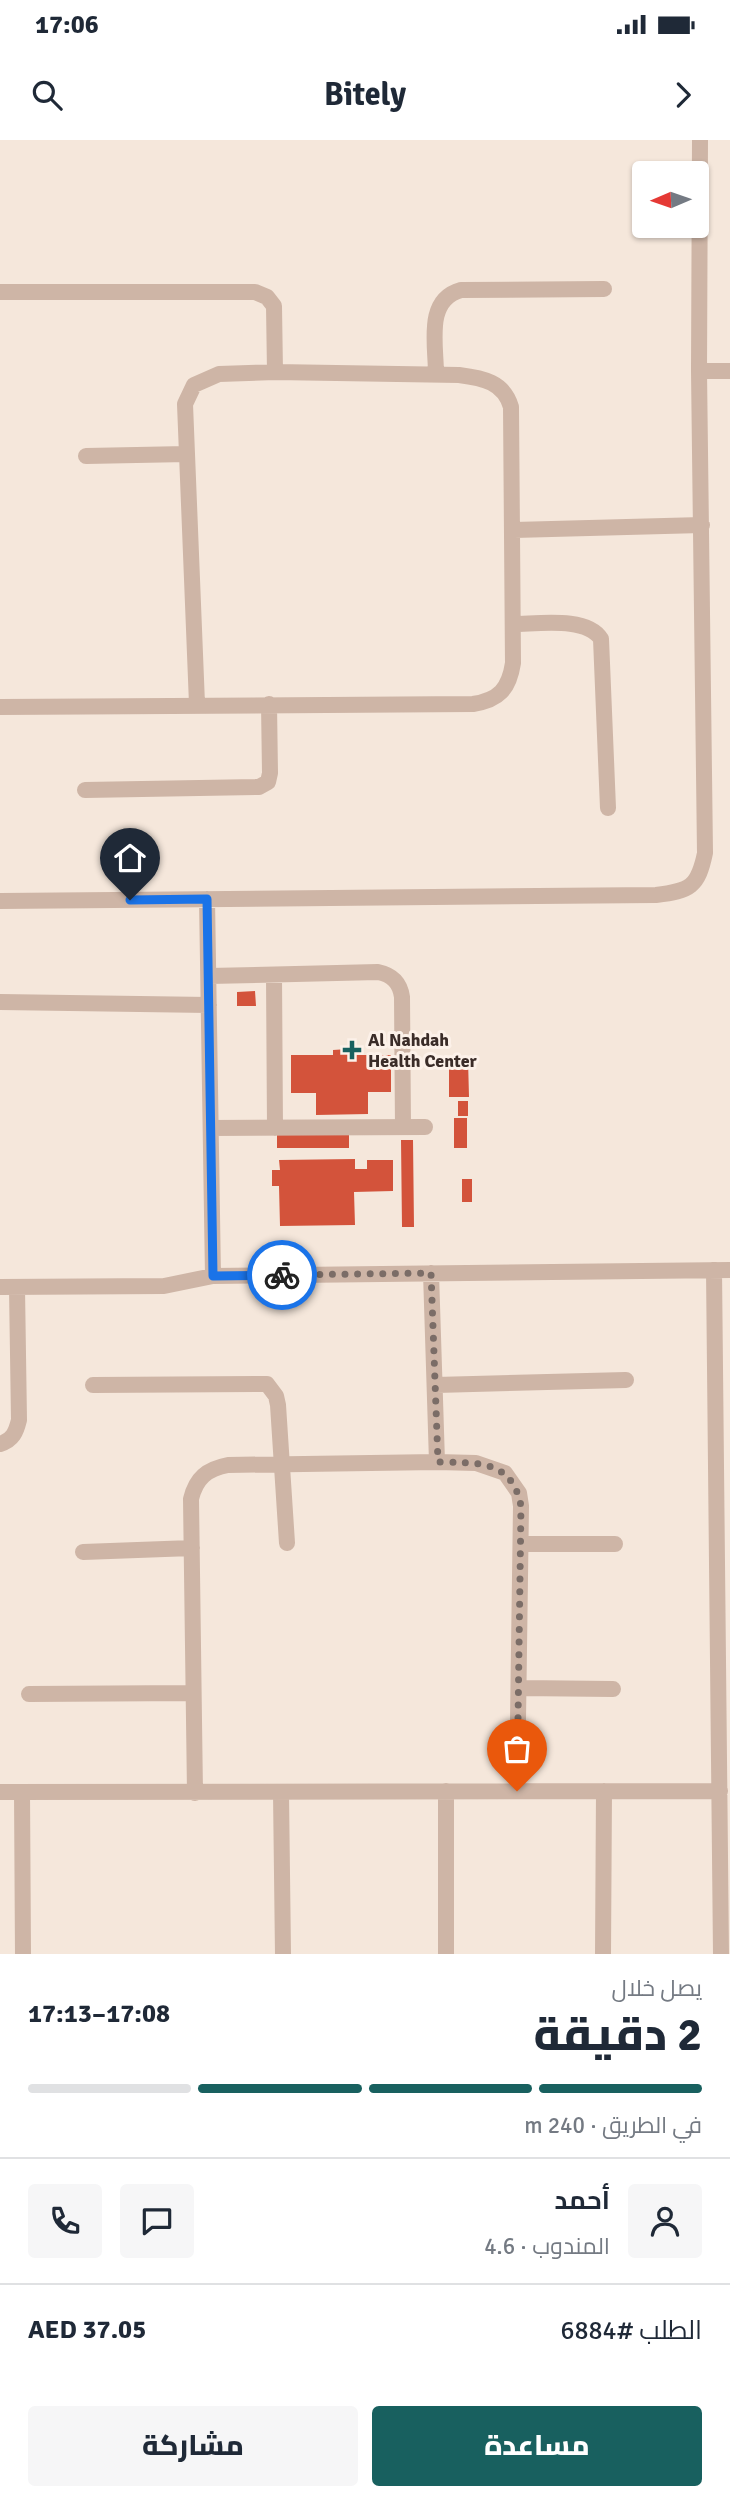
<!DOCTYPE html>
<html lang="ar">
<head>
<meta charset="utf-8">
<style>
  :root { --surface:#fff; --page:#f6f6f7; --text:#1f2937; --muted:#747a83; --line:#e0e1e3; --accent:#18605f }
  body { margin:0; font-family:Signika,Cairo,sans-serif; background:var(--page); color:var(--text); direction:rtl; height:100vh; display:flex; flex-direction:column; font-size:26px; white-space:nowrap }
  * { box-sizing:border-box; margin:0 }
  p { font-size:23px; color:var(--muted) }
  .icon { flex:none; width:38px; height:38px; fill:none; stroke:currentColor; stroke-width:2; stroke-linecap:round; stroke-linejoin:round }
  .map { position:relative; height:1814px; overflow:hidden; direction:ltr }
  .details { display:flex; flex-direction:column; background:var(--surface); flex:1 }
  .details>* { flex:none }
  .needle { width:46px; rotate:268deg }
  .buttons { position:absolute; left:632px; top:21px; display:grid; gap:14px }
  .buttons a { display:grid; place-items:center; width:77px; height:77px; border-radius:7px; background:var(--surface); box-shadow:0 2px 5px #0004; font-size:35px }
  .pin { position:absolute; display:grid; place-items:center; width:60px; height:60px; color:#fff; margin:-72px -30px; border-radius:50% 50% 50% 0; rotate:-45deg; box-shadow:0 0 7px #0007 }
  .pin .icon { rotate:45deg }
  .courier { position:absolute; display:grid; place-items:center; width:70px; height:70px; margin:-35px; border:5px solid #1a73e8; border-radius:50%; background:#fff; color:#222; box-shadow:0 2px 9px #0007 }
  .summary em { font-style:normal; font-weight:800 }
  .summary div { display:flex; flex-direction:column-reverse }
  .summary { display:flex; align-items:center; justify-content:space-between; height:119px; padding:0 28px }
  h1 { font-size:46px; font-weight:800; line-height:52px }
  .bar { display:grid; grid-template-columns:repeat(4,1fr); gap:10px 7px; align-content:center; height:84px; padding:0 28px }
  .bar i { height:9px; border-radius:5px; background:var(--line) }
  .bar .active { background:var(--accent) }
  .bar p { grid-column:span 4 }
  .line { display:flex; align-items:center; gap:18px; padding:0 28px; border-top:2px solid var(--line) }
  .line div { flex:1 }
  .round { display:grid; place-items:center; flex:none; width:74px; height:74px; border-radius:7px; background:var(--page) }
  .cta { display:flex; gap:14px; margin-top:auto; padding:14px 28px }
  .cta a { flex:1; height:80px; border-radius:7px; background:var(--accent); color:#fff; font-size:28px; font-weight:800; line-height:80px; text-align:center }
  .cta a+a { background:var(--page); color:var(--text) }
  .status { display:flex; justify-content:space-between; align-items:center; height:49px; padding:0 35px; background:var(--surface); direction:ltr }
  .status svg { height:19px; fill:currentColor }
  header { display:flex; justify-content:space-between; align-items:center; height:91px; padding:0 28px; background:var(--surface); font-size:32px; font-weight:800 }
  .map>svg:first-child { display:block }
  .building { fill:#d3533b }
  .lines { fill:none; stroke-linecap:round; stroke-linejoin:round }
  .minor { stroke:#ceb5a6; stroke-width:16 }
  .done { stroke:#7b6d67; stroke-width:7; stroke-dasharray:0 12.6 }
  .route { stroke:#1a73e8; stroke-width:9 }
  .poi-dot { fill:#18605f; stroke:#fcf1e9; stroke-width:2.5 }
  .labels { text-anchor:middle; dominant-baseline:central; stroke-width:6; stroke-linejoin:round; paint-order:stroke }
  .poi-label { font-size:18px; font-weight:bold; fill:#3a2c28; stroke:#fcf1e9; text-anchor:start }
</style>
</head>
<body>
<div class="status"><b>17:06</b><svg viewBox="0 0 49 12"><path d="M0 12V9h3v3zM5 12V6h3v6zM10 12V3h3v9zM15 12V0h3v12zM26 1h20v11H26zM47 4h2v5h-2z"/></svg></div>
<header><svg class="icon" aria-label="forward" viewBox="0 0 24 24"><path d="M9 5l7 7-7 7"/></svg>Bitely<svg class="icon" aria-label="search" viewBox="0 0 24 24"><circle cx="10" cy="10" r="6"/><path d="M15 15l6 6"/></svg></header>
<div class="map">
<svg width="730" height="1814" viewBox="0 0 730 1814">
  <rect width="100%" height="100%" fill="#f5e7db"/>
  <path class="building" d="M255 851 256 866H237V852Z
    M348 909V915H391V952H368V974L316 975V953H291V915H333V910Z
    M468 919 469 957H449V920Z
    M458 961H468V976H458Z
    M454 978H467V1008H454Z
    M277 995H349V1008H277Z
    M401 1000H413L414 1087H402Z
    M355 1019V1029H367V1020H393V1051L354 1052 355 1085 280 1086 279 1046H272V1030H280L279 1020Z
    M462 1039H472V1062H462Z"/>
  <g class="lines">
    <path class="minor" d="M700 0 699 231H730
      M0 152H255L267 157 274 166 275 232
      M436 234C436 204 425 160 461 150L604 149
      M86 316 187 314
      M514 390 702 385
      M513 484C537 484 587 476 601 499L608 668
      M0 567 473 564C499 560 509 549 513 523L511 267C504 242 483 238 459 235L275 232 219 234 194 245 185 264 197 564
      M85 650 259 647 268 642 270 633 269 564
      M207 759 213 1136
      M0 761 656 755C690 751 698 747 705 713L699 231
      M274 835 275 988
      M209 836 378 832C392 835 400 842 402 857L403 987
      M0 862 209 865
      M211 988 425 987
      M714 1130 721 1814
      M431 1133 437 1322
      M0 1147 164 1146 213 1136 730 1130
      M93 1245 267 1244 276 1256 278 1265 287 1403
      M436 1245 626 1240
      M0 1304C13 1300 16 1292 19 1280L17 1148
      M522 1404H615
      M83 1412 192 1408
      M520 1548 613 1549
      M29 1554 192 1553
      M446 1651V1814
      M0 1652 720 1651
      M22 1652 23 1814
      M195 1653 191 1359C196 1338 207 1329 228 1325L437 1322 476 1323 505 1333 519 1353 521 1366 517 1651
      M281 1653 283 1814
      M603 1814 604 1651"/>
  </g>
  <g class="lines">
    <path class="done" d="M282 1135 431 1133 438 1322C477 1323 512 1319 521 1366L517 1651"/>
    <path class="route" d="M130 760 207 759 213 1136 282 1135"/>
  </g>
  <path class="poi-dot" d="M348.5 899.5h7v7h7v7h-7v7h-7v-7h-7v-7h7z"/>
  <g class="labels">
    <g class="poi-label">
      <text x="368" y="900">Al Nahdah<tspan x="368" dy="21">Health Center</tspan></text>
    </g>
  </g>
</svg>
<div class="buttons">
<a><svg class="needle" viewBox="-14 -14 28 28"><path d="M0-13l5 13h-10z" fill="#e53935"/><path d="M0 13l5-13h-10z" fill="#747a83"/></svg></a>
</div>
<div class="pin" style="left:517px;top:1651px;background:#ea580c"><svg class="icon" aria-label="bag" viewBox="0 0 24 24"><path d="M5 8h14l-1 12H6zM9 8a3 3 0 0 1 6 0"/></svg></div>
<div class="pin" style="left:130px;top:760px;background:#1f2937"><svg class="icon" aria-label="home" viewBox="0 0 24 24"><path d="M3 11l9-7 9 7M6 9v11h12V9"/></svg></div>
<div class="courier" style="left:282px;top:1135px"><svg class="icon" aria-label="bike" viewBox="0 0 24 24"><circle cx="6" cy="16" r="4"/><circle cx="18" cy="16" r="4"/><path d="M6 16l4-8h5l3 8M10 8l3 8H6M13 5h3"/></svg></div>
</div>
<section class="details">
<div class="summary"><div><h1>2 دقيقة</h1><p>يصل خلال</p></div><em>17:08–17:13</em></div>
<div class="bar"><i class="active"></i><i class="active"></i><i class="active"></i><i></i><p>في الطريق · 240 m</p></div>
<div class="line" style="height:126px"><a class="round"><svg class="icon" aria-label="person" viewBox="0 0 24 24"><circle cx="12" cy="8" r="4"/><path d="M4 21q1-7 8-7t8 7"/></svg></a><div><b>أحمد</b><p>المندوب · 4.6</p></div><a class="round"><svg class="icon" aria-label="chat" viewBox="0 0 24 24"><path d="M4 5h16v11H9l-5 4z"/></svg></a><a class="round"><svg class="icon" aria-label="phone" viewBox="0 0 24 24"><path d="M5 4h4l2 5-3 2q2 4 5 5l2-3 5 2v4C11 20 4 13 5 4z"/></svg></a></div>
<div class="line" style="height:91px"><div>الطلب #6884</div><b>AED 37.05</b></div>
<div class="cta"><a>مساعدة</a><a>مشاركة</a></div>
</section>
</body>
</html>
